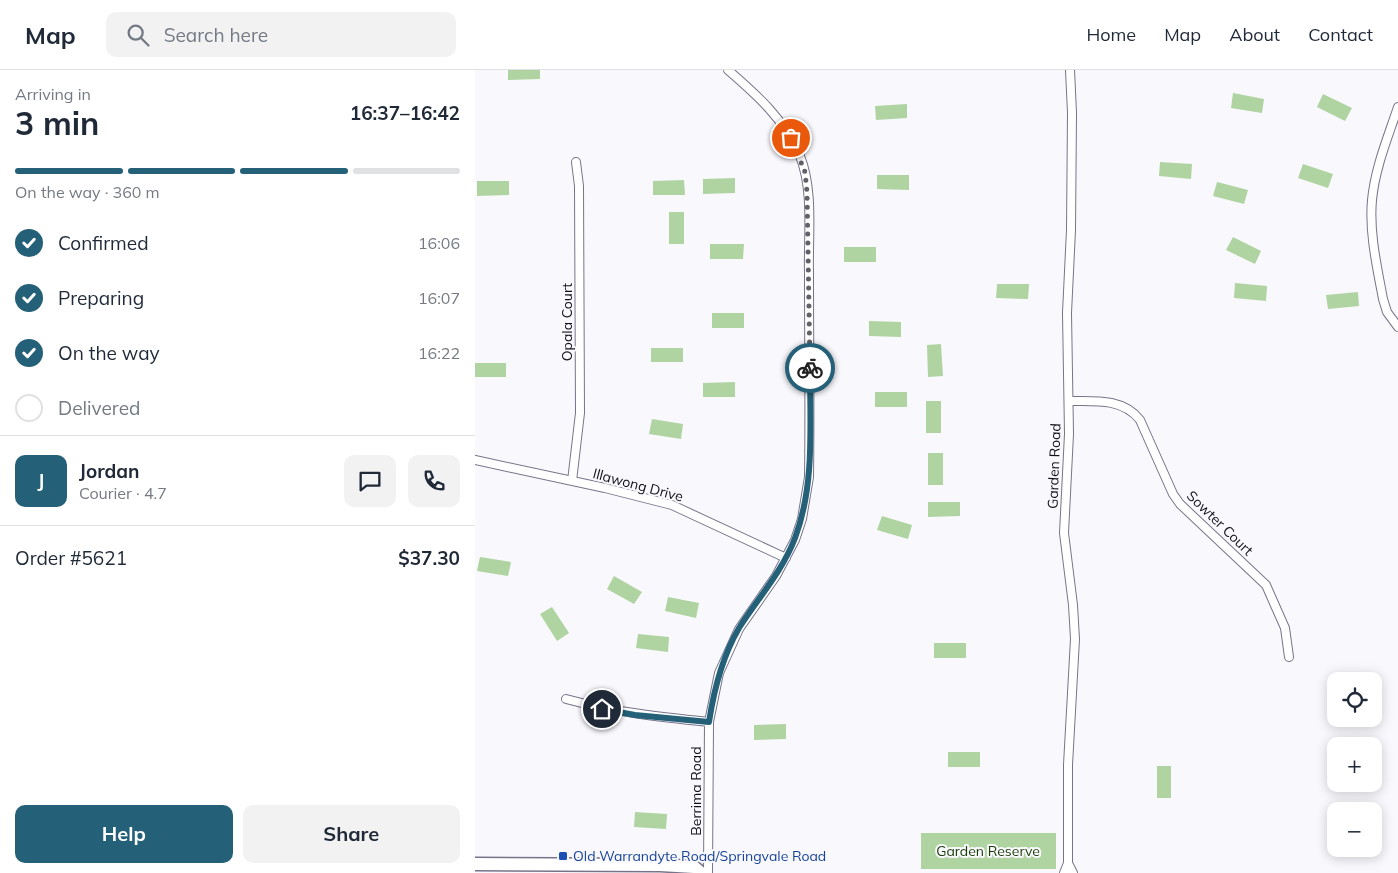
<!DOCTYPE html>
<html lang="en">
<head>
<meta charset="utf-8">
<style>
  :root { --surface:#fff; --page:#f2f2f3; --text:#1f2937; --muted:#747a83; --line:#e0e1e3; --accent:#246078 }
  body { margin:0; font-family:Mulish,sans-serif; background:var(--page); color:var(--text); height:100vh; display:flex; flex-direction:column; font-size:19px; white-space:nowrap }
  * { box-sizing:border-box; margin:0 }
  p { font-size:16px; color:var(--muted) }
  .icon { flex:none; width:28px; height:28px; fill:none; stroke:currentColor; stroke-width:2; stroke-linecap:round; stroke-linejoin:round }
  .map { position:relative; flex:1; overflow:hidden }
  .sheet { display:flex; flex-direction:column; background:var(--surface); width:475px }
  .sheet>* { flex:none }
  .fabs { position:absolute; left:852px; top:602px; display:grid; gap:10px }
  .fabs a { display:grid; place-items:center; width:55px; height:55px; border-radius:10px; background:var(--surface); box-shadow:0 2px 12px #0003; font-size:25px }
  .pin { position:absolute; display:grid; place-items:center; width:42px; height:42px; color:#fff; margin:-21px; border:2px solid #fff; border-radius:50%; box-shadow:0 1px 5px #0007 }
  .courier { position:absolute; display:grid; place-items:center; width:50px; height:50px; margin:-25px; border:4px solid #246078; border-radius:50%; background:#fff; color:#222; box-shadow:0 1px 6px #0007 }
  .headline em { font-style:normal; font-weight:700 }
  .headline div { display:flex; flex-direction:column-reverse }
  .headline { display:flex; align-items:center; justify-content:space-between; height:85px; padding:0 15px }
  h1 { font-size:32px; font-weight:700; line-height:38px }
  .bar { display:grid; grid-template-columns:repeat(4,1fr); gap:8px 5px; align-content:center; height:60px; padding:0 15px }
  .bar i { height:6px; border-radius:4px; background:var(--line) }
  .bar .current { background:var(--accent) }
  .bar p { grid-column:span 4 }
  .line { display:flex; align-items:center; gap:12px; padding:0 15px; border-top:1px solid var(--line) }
  .line div { flex:1 }
  .round { display:grid; place-items:center; flex:none; width:52px; height:52px; border-radius:10px; background:var(--page) }
  ol { padding:0 15px; list-style:none }
  li { display:flex; align-items:center; gap:15px; height:55px }
  li p { margin-inline-start:auto }
  li .icon { padding:5px; border-radius:50%; background:var(--accent); color:#fff; stroke-width:4 }
  li:last-child { color:var(--muted) }
  li i { width:28px; height:28px; border:2px solid var(--line); border-radius:50% }
  .action { display:flex; gap:10px; margin-top:auto; padding:10px 15px }
  .action a { flex:1; height:58px; border-radius:10px; background:var(--accent); color:#fff; font-size:20px; font-weight:700; line-height:58px; text-align:center }
  .action a+a { background:var(--page); color:var(--text) }
  header { display:flex; align-items:center; gap:30px; box-sizing:border-box; height:70px; padding:0 25px; background:var(--surface); border-bottom:1px solid var(--line) }
  header strong { font-size:24px }
  nav { display:flex; gap:28px; margin-inline-start:auto; font-size:18px }
  .search { width:350px; height:45px; background:var(--page); display:flex; align-items:center; gap:12px; box-sizing:border-box; padding:0 18px; border-radius:10px; color:var(--muted); font-size:19px }
  main { display:flex; flex:1; min-height:0 }
  .map>svg:first-child { display:block }
  .green { fill:#afd4a1 }
  .lines { fill:none; stroke-linecap:round; stroke-linejoin:round }
  .street-casing { stroke:#77748a; stroke-width:10 }
  .primary-casing { stroke:#77748a; stroke-width:15 }
  .street { stroke:#fff; stroke-width:8 }
  .primary { stroke:#fff; stroke-width:12 }
  .done { stroke:#626168; stroke-width:5; stroke-dasharray:0 9 }
  .route { stroke:#246078; stroke-width:6 }
  .transit-dot { fill:#1a4fb4; stroke:#f9f8fd; stroke-width:2 }
  .labels { text-anchor:middle; dominant-baseline:central; stroke-width:4; stroke-linejoin:round; paint-order:stroke }
  .street-label { font-size:14px; fill:#110f18; stroke:#f9f8fd }
  .park-label { font-size:14px; fill:#173b03; stroke:#f9f8fd }
  .transit-label { font-size:14px; fill:#164399; stroke:#f9f8fd; text-anchor:start }
</style>
</head>
<body>
<header>
<strong>Map</strong>
<div class="search"><svg class="icon" aria-label="search" viewBox="0 0 24 24"><circle cx="10" cy="10" r="6"/><path d="M15 15l6 6"/></svg>Search here</div>
<nav><a>Home</a><a>Map</a><a>About</a><a>Contact</a></nav>
</header>
<main>
<section class="sheet">
<div class="headline"><div><h1>3 min</h1><p>Arriving in</p></div><em>16:37–16:42</em></div>
<div class="bar"><i class="current"></i><i class="current"></i><i class="current"></i><i></i><p>On the way · 360 m</p></div>
<ol>
<li><svg class="icon" aria-label="check" viewBox="0 0 24 24"><path d="M5 12l5 5 9-10"/></svg>Confirmed<p>16:06</p></li>
<li><svg class="icon" aria-label="check" viewBox="0 0 24 24"><path d="M5 12l5 5 9-10"/></svg>Preparing<p>16:07</p></li>
<li><svg class="icon" aria-label="check" viewBox="0 0 24 24"><path d="M5 12l5 5 9-10"/></svg>On the way<p>16:22</p></li>
<li><i></i>Delivered</li>
</ol>
<div class="line" style="height:90px"><b class="round" style="background:var(--accent);color:#fff">J</b><div><b>Jordan</b><p>Courier · 4.7</p></div><a class="round"><svg class="icon" aria-label="chat" viewBox="0 0 24 24"><path d="M4 5h16v11H9l-5 4z"/></svg></a><a class="round"><svg class="icon" aria-label="phone" viewBox="0 0 24 24"><path d="M5 4h4l2 5-3 2q2 4 5 5l2-3 5 2v4C11 20 4 13 5 4z"/></svg></a></div>
<div class="line" style="height:65px"><div>Order #5621</div><b>$37.30</b></div>
<div class="action"><a>Help</a><a>Share</a></div>
</section>
<div class="map">
<svg width="923" height="803" viewBox="0 0 923 803">
  <rect width="100%" height="100%" fill="#f9f8fd"/>
  <path class="green" d="M33 0H65V9L33 10Z
    M758 23 789 29 787 43 756 38Z
    M848 24 877 38 870 51 842 37Z
    M432 34V48L401 50 400 36Z
    M685 92 717 94 716 109 684 106Z
    M828 94 858 104 853 118 823 108Z
    M402 105H434V120L402 119Z
    M260 108V123L228 124V109Z
    M209 110 210 125H178V111Z
    M2 111H34V125L2 126Z
    M742 112 773 120 769 134 738 126Z
    M194 142H209V174H194Z
    M758 167 786 181 780 194 751 180Z
    M235 174H269L268 189H235Z
    M369 177H401V192H369Z
    M760 213 792 216 791 231 759 228Z
    M522 214H554L553 229 521 228Z
    M883 222 884 236 853 239 851 225Z
    M237 243H269V258H237Z
    M394 251 426 252V267L394 266Z
    M466 274 468 306 453 307 452 275Z
    M176 278H208V292H176Z
    M0 293H31V307H0Z
    M260 312V327H228V313Z
    M400 322H432V337H400Z
    M451 331H466V363H451Z
    M177 349 208 354 206 369 174 364Z
    M453 383H468V415H453Z
    M453 432H485V446L453 447Z
    M407 446 437 455 433 469 402 460Z
    M5 487 36 492 33 506 2 501Z
    M139 506 167 522 159 534 132 519Z
    M193 527 224 533 221 548 190 541Z
    M77 537 94 563 82 571 65 544Z
    M163 564 194 567 193 582 161 578Z
    M459 573H491V588H459Z
    M311 654V669L279 670V655Z
    M473 682H505V697H473Z
    M682 696H696V728H682Z
    M160 742 192 744 191 759 159 757Z
    M446 763H581V799H446Z"/>
  <g class="lines">
    <g class="street-casing">
      <path id="street" d="M923 37C913 67 900 98 897 130 894 162 902 197 908 229L912 242 923 257
        M594 331C619 331 648 328 665 350L698 424 705 434 791 515 810 558 814 587
        M0 390 130 418 197 435 311 488
        M97 411 105 343 104 116 101 92
        M91 629C139 642 185 647 234 652
        M593 793 598 803
        M233 803 234 652 244 603 264 559 301 506 320 470 327 449 334 407C335 339 334 271 334 203 333 165 339 121 325 86 309 49 283 26 253 0
        M589 803 593 793V695L600 569 598 535 589 463 594 364 592 243 596 160 597 43 595 0"/>
    </g>
    <g class="primary-casing">
      <path id="primary" d="M0 794 185 795 219 797 226 803"/>
    </g>
    <use href="#street" class="street"/>
    <use href="#primary" class="primary"/>
  </g>
  <g class="lines">
    <path class="done" d="M316 68 330 102 332 122 335 298"/>
    <path class="route" d="M127 639 160 645 234 652C239 619 247 587 264 558 283 528 307 502 320 468 340 415 335 354 335 298"/>
  </g>
  <rect class="transit-dot" x="83" y="781" width="10" height="10" rx="2.5"/>
  <g class="labels">
    <g class="street-label">
      <text transform="translate(92 252) rotate(-90)">Opala Court</text>
      <text transform="translate(579 396) rotate(-88)">Garden Road</text>
      <text transform="translate(163 415) rotate(15)">Illawong Drive</text>
      <text transform="translate(745 453) rotate(44)">Sowter Court</text>
      <text transform="translate(221 721) rotate(-90)">Berrima Road</text>
    </g>
    <g class="park-label">
      <text x="513" y="781">Garden Reserve</text>
    </g>
    <g class="transit-label">
      <text x="98" y="786">Old Warrandyte Road/Springvale Road</text>
    </g>
  </g>
</svg>
<div class="fabs">
<a><svg class="icon" aria-label="locate" viewBox="0 0 24 24"><circle cx="12" cy="12" r="6"/><path d="M12 2v4M12 18v4M2 12h4M18 12h4"/></svg></a>
<a>+</a>
<a>−</a>
</div>
<div class="pin" style="left:316px;top:68px;background:#ea580c"><svg class="icon" aria-label="bag" viewBox="0 0 24 24"><path d="M5 8h14l-1 12H6zM9 8a3 3 0 0 1 6 0"/></svg></div>
<div class="pin" style="left:127px;top:639px;background:#1f2937"><svg class="icon" aria-label="home" viewBox="0 0 24 24"><path d="M3 11l9-7 9 7M6 9v11h12V9"/></svg></div>
<div class="courier" style="left:335px;top:298px"><svg class="icon" aria-label="bike" viewBox="0 0 24 24"><circle cx="6" cy="16" r="4"/><circle cx="18" cy="16" r="4"/><path d="M6 16l4-8h5l3 8M10 8l3 8H6M13 5h3"/></svg></div>
</div>
</main>
</body>
</html>
